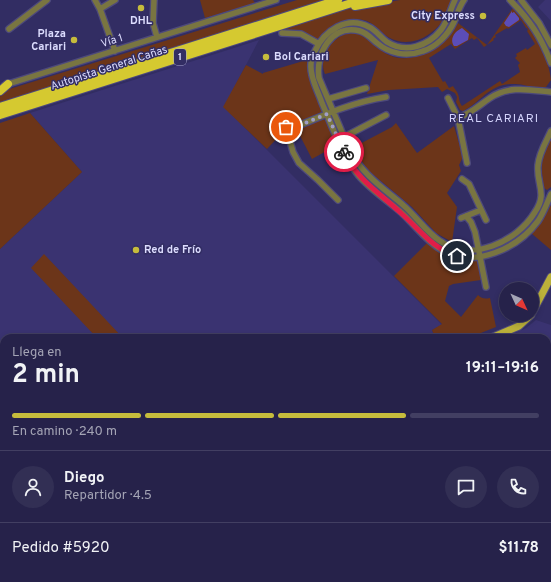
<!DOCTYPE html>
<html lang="es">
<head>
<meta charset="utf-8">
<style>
  :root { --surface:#26224a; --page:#322f54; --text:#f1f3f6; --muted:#a4a4b5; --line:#423f62; --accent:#c6bc3c }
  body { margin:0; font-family:Overpass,sans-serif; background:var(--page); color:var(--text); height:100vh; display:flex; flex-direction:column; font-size:15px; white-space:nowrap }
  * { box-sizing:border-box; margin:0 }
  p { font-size:13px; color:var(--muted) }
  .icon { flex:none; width:22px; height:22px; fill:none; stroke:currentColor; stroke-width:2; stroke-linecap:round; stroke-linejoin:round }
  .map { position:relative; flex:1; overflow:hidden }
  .panel { position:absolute; left:0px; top:334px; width:551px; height:248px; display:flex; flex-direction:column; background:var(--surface); border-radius:12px 12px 0 0; box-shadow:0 2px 6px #0003,0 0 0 1px var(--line) }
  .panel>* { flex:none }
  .needle { width:26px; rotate:134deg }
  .fabs { position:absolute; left:499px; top:282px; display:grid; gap:8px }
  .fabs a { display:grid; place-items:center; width:40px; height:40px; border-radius:50%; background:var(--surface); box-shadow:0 2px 6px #0003,0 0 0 1px var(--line); font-size:20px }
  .pin { position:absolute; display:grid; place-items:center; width:34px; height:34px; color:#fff; margin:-17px; border:2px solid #fff; border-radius:50%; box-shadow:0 1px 4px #0007 }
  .courier { position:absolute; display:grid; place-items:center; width:40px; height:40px; margin:-20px; border:3px solid #e11d48; border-radius:50%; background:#fff; color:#222; box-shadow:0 1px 5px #0007 }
  .summary em { font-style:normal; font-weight:700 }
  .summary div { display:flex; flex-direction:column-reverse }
  .summary { display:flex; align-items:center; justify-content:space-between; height:68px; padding:0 12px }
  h1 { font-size:26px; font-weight:700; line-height:30px }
  .bar { display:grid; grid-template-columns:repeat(4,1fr); gap:6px 4px; align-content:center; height:48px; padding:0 12px }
  .bar i { height:5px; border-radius:3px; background:var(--line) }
  .bar .selected { background:var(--accent) }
  .bar p { grid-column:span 4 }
  .line { display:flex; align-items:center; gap:10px; padding:0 12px; border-top:1px solid var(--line) }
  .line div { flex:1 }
  .round { display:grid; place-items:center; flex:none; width:42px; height:42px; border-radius:21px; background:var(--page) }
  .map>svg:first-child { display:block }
  .built { fill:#3a3371 }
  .green { fill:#6c3519; fill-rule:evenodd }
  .water { fill:#5b4db8 }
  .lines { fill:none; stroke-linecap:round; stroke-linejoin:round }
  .minor-casing { stroke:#4d497c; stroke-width:8 }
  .major-casing { stroke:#4d497c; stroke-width:9 }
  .highway-casing { stroke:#4d497c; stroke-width:10 }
  .minor { stroke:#797541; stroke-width:5.5 }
  .major { stroke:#bbb13a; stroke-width:7 }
  .highway { stroke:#d5c930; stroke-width:8 }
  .done { stroke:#a09fc8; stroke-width:4; stroke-dasharray:0 7.2 }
  .route { stroke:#e11d48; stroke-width:5 }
  .poi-dot { fill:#c6bc3c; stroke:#322d63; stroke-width:1.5 }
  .labels { text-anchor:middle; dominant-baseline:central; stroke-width:3; stroke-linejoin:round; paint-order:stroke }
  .shield { fill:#322d63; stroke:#a9a8d0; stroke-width:1 }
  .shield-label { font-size:10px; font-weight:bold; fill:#dcdcfe }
  .poi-label { font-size:11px; font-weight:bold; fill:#dcdcfe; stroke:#322d63; text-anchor:end }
  .street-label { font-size:11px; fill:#dcdcfe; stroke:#322d63 }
  .neighbourhood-label { font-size:12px; letter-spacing:1px; fill:#d4d4fd; stroke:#322d63 }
</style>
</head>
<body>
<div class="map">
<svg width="551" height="582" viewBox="0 0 551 582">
  <rect width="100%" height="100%" fill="#322d63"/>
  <path class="built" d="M545 0H551V21L538 7Z
    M259 40 224 107 442 325 432 330 435 338H4V533L0 534V249L82 172 30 113Z
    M536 320 551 325V582H33L29 578H547V338H504L526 328Z"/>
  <path class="green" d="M200 0H253L255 3 205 18Z
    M297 0H332L0 104V94L3 91Z
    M400 0H453C451 5 449 10 447 14 435 36 410 50 388 37 379 31 374 22 363 20 358 18 352 20 347 21 334 25 326 30 317 41L302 33 283 30 348 8Z
    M513 8C530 28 548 52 551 80L546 87C536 90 525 84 515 84 489 83 482 102 463 111L460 110 456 102 457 97 455 93 447 89 442 92 438 87 389 90 367 94 378 60 325 74C317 57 335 31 354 33 367 34 375 46 385 53 412 69 444 45 458 23L487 45ZM521 20 526 28H527L528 30 527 31 535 44 527 50 526 48 516 54 517 56 515 58 520 63 518 65 520 72 502 84 500 81 462 106C458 100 460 99 458 94 457 91 454 88 453 86L449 88 445 81 443 82 429 58 451 44 455 49 472 38 474 40 477 38 484 47 494 40 493 39 496 37 495 35 507 28 508 29Z
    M310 59V76L312 84 323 110 322 112 294 125 286 120 283 121 278 127 279 132 281 134 267 149 223 107 246 65 263 74V73Z
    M30 113 82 172 0 249V123Z
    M323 119 327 120 337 145 312 159 297 130Z
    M396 123 417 153 454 126 463 157 459 165 461 171 447 193 457 207 452 242 436 233 412 207 370 172 362 162 354 147 392 127Z
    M551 137V187L547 190 544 188C540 164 541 159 551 137Z
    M551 205V250L531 233 542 220Z
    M427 243C439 253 450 258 465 260 469 260 473 259 477 261L481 280 453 284 449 286 445 301 461 317 478 295C482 299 485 299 490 298L496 327 468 338H435L432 330 442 324 394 276Z
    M44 254 123 338H97L31 268Z"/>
  <path class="water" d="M512 11V13L514 12 519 18V20L509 27 506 26 504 23Z
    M462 28 469 34 468 40 457 46H454C449 39 455 31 462 28Z"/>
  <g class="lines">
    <g class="minor-casing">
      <path id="minor" d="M95 0 100 9 115 51
        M154 0 153 23 157 37
        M455 0C450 10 448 21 441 30 428 46 406 54 387 42 380 37 376 30 369 27 347 15 324 31 315 51 311 58 310 67 312 75 314 85 319 94 322 103 333 128 342 155 359 176 371 190 388 201 402 213 416 226 426 241 442 250 475 269 518 248 538 221 544 212 547 203 551 194
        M464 0C459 7 457 15 454 22 448 35 436 47 423 51 407 57 390 54 377 43 371 38 367 33 360 31 332 23 315 54 319 78L350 151C363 175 383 188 403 205 416 216 426 232 440 241 471 263 517 242 535 212 548 193 536 184 538 165 539 153 546 142 551 131
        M510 0C530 20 541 37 551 63
        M521 0 539 23 551 45
        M100 9 115 0
        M9 29 47 0
        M282 33 301 34 319 44
        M5 85 276 0
        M448 98 458 118 467 163
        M328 99 366 88
        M458 118C472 113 478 106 490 98 509 85 530 90 551 92
        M344 137 386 115
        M462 179 469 184 486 220
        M338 200 318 180 299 163 293 152 286 127 293 128C324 115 353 102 386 97
        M466 216 471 222 475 232 486 287
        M461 218 481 210
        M0 553 4 557
        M25 578 29 582
        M276 578 278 582
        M204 582 213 578"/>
    </g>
    <g class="major-casing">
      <path id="major" d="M532 313 551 277
        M491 338 519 326 531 315
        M0 543 4 541"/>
    </g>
    <g class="highway-casing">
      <path id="highway" d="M355 6 388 0
        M0 91 8 84
        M0 107 338 0
        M0 115 361 0"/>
    </g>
    <use href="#minor" class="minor"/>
    <use href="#major" class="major"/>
    <use href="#highway" class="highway"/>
  </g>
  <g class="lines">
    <path class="done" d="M286 127 293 128 327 114 344 152"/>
    <path class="route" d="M344 152C356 179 381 194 402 214 420 230 433 249 457 256"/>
  </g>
  <g class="poi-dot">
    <circle cx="141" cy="8" r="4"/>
    <circle cx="483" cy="16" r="4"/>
    <circle cx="74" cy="40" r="4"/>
    <circle cx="266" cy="57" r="4"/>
    <circle cx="136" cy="250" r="4"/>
  </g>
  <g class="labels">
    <rect class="shield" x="174" y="49" width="12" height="16" rx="3"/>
    <g class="shield-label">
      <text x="180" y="57">1</text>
    </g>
    <g class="poi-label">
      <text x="475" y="16">City Express</text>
      <text x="141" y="21" text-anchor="middle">DHL</text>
      <text x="66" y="34">Plaza<tspan x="66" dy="13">Cariari</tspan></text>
      <text x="274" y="57" text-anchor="start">Bol Cariari</text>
      <text x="144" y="250" text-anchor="start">Red de Frío</text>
    </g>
    <g class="street-label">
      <text transform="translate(112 41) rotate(-18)">Vía 1</text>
      <text transform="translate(109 68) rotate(-18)">Autopista General Cañas</text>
    </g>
    <g class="neighbourhood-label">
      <text x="494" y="119">REAL CARIARI</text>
    </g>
  </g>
</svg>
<div class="fabs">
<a><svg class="needle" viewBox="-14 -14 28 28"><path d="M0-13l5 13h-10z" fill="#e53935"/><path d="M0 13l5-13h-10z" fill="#a4a4b5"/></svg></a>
</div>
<div class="pin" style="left:286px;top:127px;background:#ea580c"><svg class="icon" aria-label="bag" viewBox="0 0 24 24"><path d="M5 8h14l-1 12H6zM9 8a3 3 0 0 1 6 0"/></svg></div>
<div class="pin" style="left:457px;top:256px;background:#1f2937"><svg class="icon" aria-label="home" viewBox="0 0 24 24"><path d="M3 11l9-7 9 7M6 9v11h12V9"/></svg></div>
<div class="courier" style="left:344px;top:152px"><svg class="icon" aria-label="bike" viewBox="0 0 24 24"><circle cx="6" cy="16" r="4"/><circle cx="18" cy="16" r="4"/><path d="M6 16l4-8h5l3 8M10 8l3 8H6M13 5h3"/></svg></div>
<section class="panel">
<div class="summary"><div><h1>2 min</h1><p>Llega en</p></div><em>19:11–19:16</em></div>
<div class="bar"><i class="selected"></i><i class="selected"></i><i class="selected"></i><i></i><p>En camino · 240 m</p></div>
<div class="line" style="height:72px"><a class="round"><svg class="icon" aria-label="person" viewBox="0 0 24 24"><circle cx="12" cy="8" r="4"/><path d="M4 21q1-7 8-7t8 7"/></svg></a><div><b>Diego</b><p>Repartidor · 4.5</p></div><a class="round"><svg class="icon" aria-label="chat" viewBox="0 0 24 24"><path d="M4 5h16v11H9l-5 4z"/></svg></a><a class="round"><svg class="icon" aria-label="phone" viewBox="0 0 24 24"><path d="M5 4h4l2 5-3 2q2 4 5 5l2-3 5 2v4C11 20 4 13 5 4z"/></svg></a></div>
<div class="line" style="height:52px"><div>Pedido #5920</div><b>$11.78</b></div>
</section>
</div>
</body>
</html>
